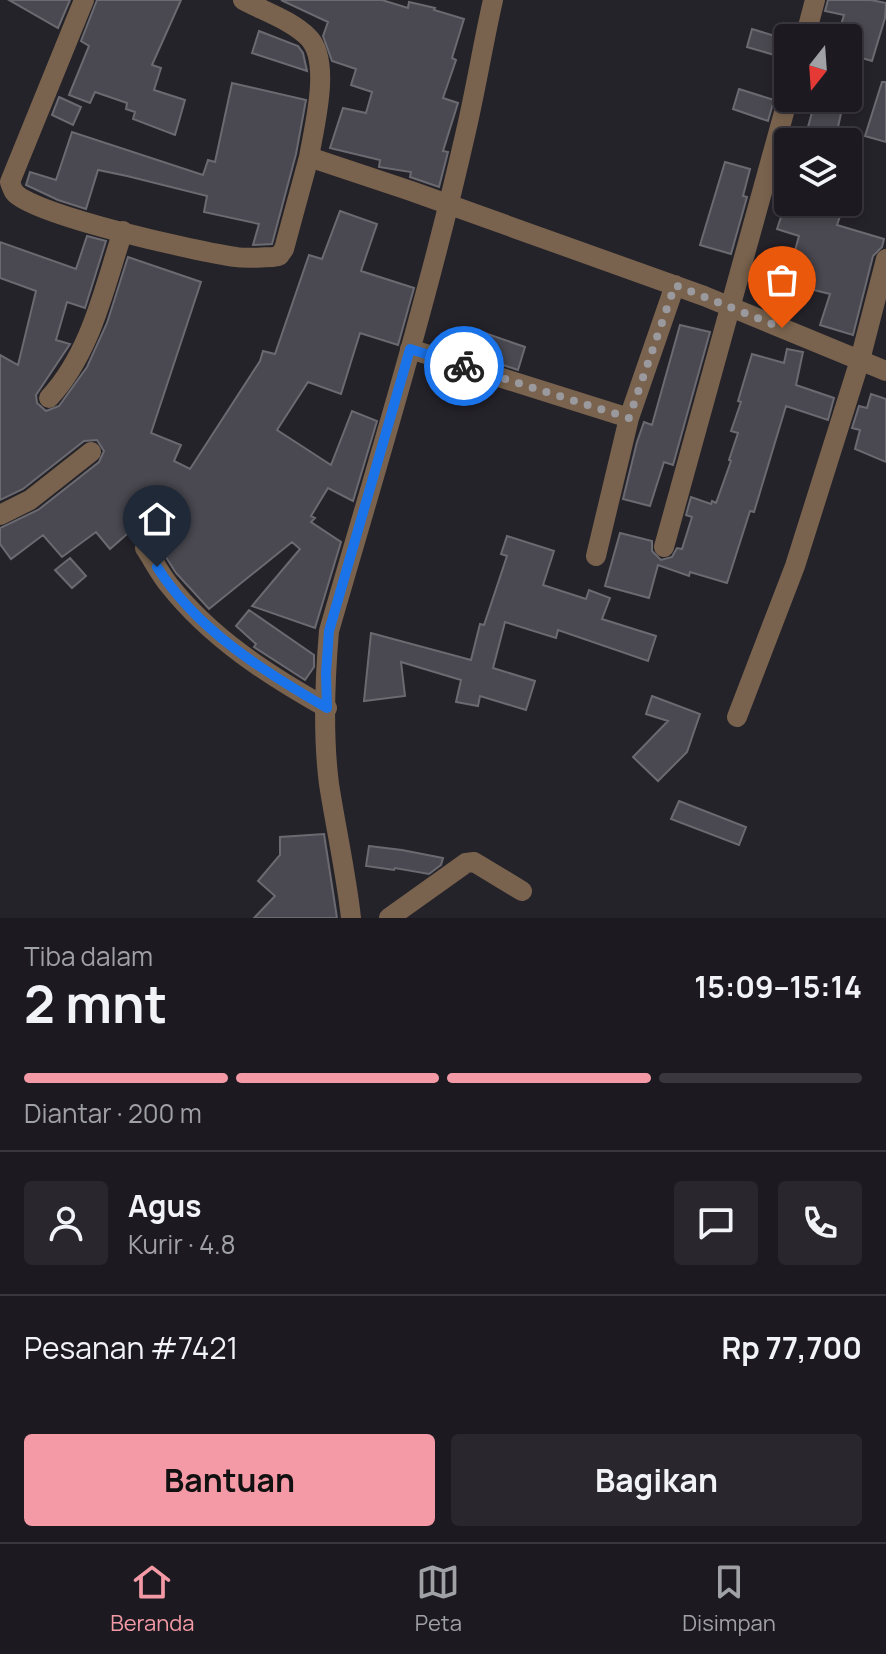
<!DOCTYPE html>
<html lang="id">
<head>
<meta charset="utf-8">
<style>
  :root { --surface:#1c1a20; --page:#29272d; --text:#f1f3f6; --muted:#a0a1a5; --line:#3a383e; --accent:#f49aa6 }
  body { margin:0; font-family:Manrope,sans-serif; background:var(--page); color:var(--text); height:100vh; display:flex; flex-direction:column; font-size:30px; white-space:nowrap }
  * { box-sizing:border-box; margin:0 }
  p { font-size:26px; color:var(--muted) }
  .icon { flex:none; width:44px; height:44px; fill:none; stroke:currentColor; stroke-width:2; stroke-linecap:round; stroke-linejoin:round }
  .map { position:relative; height:918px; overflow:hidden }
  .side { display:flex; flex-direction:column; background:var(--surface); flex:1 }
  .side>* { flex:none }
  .needle { width:52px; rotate:197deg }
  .buttons { position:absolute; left:774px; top:24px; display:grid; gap:16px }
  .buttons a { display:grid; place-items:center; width:88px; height:88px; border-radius:8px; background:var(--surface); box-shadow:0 4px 12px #0003,0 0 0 2px var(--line); font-size:40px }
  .pin { position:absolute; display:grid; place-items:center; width:68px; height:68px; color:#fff; margin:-82px -34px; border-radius:50% 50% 50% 0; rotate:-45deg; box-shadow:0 0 8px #0007 }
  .pin .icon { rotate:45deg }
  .courier { position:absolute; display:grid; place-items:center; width:80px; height:80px; margin:-40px; border:6px solid #1a73e8; border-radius:50%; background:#fff; color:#222; box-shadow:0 2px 10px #0007 }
  .overview em { font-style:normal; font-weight:700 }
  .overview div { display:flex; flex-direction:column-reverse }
  .overview { display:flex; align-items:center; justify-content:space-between; height:136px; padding:0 24px }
  h1 { font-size:52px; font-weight:700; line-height:60px }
  .bar { display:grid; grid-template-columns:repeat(4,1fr); gap:12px 8px; align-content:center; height:96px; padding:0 24px }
  .bar i { height:10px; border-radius:6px; background:var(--line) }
  .bar .current { background:var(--accent) }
  .bar p { grid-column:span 4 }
  .line { display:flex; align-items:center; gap:20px; padding:0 24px; border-top:2px solid var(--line) }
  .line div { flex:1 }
  .round { display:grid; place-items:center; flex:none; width:84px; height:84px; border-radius:8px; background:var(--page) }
  .cta { display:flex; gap:16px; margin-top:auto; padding:16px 24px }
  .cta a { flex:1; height:92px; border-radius:8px; background:var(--accent); color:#111; font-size:32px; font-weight:700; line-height:92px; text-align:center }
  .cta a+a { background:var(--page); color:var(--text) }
  .tab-bar { display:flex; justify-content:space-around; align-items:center; height:112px; border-top:2px solid var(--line); background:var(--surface); font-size:22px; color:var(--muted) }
  .tab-bar a { display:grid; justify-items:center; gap:4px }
  .tab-bar .current { color:var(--accent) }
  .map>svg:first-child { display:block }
  .building { fill:#4a4850; stroke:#6b6a71; stroke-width:2 }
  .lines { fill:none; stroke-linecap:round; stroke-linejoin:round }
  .minor { stroke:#79634e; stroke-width:20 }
  .done { stroke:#9a999e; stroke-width:8; stroke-dasharray:0 14.4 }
  .route { stroke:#1a73e8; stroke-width:10 }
</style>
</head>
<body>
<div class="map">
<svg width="886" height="918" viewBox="0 0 886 918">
  <rect width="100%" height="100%" fill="#25232a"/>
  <path class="building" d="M9 0H70L58 28Z
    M97 0H181L152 65 161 68 154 90 185 100 175 135 133 119 135 112 126 109 127 103 95 92 90 103 69 95 89 46 81 41Z
    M281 0H382L408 8 409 2 435 8 434 10 464 19 452 58 456 60 443 98 458 103 443 151 448 152 439 187 410 177 411 172 379 167 380 160 330 148 343 108 366 113 372 92 351 85 356 69 332 61 323 36 328 22Z
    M828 0H871L886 3 885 18 872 61 848 54V38H837L844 15 825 11Z
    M752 29 788 40V59L747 47Z
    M259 31 298 46 303 53 307 71 252 53Z
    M882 82H886V142L865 136Z
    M232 83 306 100 296 154 272 244 253 245 259 224 204 212 207 196 127 176 98 170 86 209 58 200 26 185 30 172 56 180 72 132 203 175 208 160 215 162Z
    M739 89 774 100 768 121 733 109Z
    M59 97 81 107 73 125 52 115Z
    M815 101 842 109 836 136 829 133 827 142H804Z
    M725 162 750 169 743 196 747 197 731 254 700 245Z
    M786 202H834L844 205 837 225 884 239 882 247 873 256 853 335 820 325 830 294 786 283 799 236 777 229Z
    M340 211 377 224 361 271 414 288 398 345 360 333 341 394 308 382 277 430 331 465 352 411 377 421 353 501 328 488 311 516 315 518 311 522 341 542 315 628 252 606 300 549 292 542 209 609 176 573 155 540 143 535 135 527 110 549 96 532 62 557 43 535 11 559 0 544V528L38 510 99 462 104 451 97 440 84 441 23 489 0 500V355L18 365 36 291 0 278V242L76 269 87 236 106 241 85 308 67 302 56 340 70 344 36 395 37 403 46 411 59 406 87 367 107 323 128 257 201 282 151 433 181 445 174 461 190 469 260 361 263 351 275 354 309 255 322 259Z
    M680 325 710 332 673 465 664 462 650 506 623 499 637 442 644 422 652 425Z
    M479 331 525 347 518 370 470 354Z
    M787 349 803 352 796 385 834 398 828 420 786 406 754 512 750 511 727 583 690 572 689 576 658 565 649 598 605 586 620 533 652 541V551L661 560 672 557 677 548 682 549 692 517 686 515 691 497 711 504 712 501 716 503 731 461 729 460 738 433 731 431 741 402 738 401 752 354 784 363Z
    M871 394 886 399V462L855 449 860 430 852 428 859 406 867 408Z
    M507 536 554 551 543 585 586 599 589 590 610 598 602 619 656 636 648 661 558 630 556 638 505 622 493 668 535 681 526 710 480 696 478 706 456 702 461 680 401 662 405 696 364 701 371 633 471 660 480 624 484 625 507 556 501 554Z
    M70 558 86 576 72 588 55 570Z
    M249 610 314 655V667L305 680 254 647 256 644 236 626Z
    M652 696 700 714 687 752 658 781 633 757 668 721 646 714Z
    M679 801 746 827 739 845 671 819Z
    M324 834 337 918H254L275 896 258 881 280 855V837Z
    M369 846 402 850 443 858 441 865 429 874 395 868 394 870 366 866Z"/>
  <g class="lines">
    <path class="minor" d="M84 0 10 182C11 185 13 191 15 193 37 216 199 252 236 257 248 259 261 257 273 257L279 256 284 249 309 157
      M243 0C263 11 291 20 308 37 332 60 314 127 309 157L411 191 704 296 886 371
      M805 38 815 0
      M410 349 629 418
      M49 398C91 353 104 288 123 231
      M0 515 30 500 91 452
      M664 547 788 98
      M145 548C153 560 160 574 169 585 211 638 268 675 327 708
      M596 556 629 418 675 285
      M737 717 795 566 860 360 886 259
      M351 918C346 873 336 829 329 784 323 737 325 678 329 631 377 465 428 299 466 131 476 88 483 44 493 0
      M389 918 466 863 474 862 522 891"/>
  </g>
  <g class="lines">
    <path class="done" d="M464 366 629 418 675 285 782 328"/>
    <path class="route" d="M157 567C197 630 263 671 327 708L326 673 329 631 410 349 464 366"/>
  </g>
</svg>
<div class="buttons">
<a><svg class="needle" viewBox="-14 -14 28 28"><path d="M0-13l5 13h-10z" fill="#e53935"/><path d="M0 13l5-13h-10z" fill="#a0a1a5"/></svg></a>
<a><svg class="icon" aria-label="layers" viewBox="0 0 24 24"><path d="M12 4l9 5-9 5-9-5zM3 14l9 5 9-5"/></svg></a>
</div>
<div class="pin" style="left:782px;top:328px;background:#ea580c"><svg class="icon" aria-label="bag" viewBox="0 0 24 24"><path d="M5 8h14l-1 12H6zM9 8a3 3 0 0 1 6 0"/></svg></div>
<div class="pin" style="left:157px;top:567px;background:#1f2937"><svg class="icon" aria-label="home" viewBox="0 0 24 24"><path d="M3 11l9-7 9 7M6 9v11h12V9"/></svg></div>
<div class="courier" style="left:464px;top:366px"><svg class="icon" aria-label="bike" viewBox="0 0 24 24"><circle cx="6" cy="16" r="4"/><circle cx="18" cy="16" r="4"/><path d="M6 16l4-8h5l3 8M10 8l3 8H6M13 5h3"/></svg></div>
</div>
<section class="side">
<div class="overview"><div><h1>2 mnt</h1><p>Tiba dalam</p></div><em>15:09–15:14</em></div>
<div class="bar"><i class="current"></i><i class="current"></i><i class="current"></i><i></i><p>Diantar · 200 m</p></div>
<div class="line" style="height:144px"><a class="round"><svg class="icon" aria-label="person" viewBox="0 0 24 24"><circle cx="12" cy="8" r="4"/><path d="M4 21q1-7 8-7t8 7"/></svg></a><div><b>Agus</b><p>Kurir · 4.8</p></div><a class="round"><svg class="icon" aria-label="chat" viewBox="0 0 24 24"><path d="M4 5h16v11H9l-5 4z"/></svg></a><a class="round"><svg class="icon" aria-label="phone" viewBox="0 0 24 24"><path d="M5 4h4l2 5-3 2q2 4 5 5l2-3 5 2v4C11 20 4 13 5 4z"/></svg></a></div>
<div class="line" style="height:104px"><div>Pesanan #7421</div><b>Rp 77,700</b></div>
<div class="cta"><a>Bantuan</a><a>Bagikan</a></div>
</section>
<nav class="tab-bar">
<a class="current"><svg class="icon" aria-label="home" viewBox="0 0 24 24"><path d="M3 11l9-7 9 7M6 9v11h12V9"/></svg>Beranda</a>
<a><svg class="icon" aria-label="map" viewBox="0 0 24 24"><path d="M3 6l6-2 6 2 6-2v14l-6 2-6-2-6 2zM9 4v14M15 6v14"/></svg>Peta</a>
<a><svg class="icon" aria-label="saved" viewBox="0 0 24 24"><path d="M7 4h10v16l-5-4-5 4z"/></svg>Disimpan</a>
</nav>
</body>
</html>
